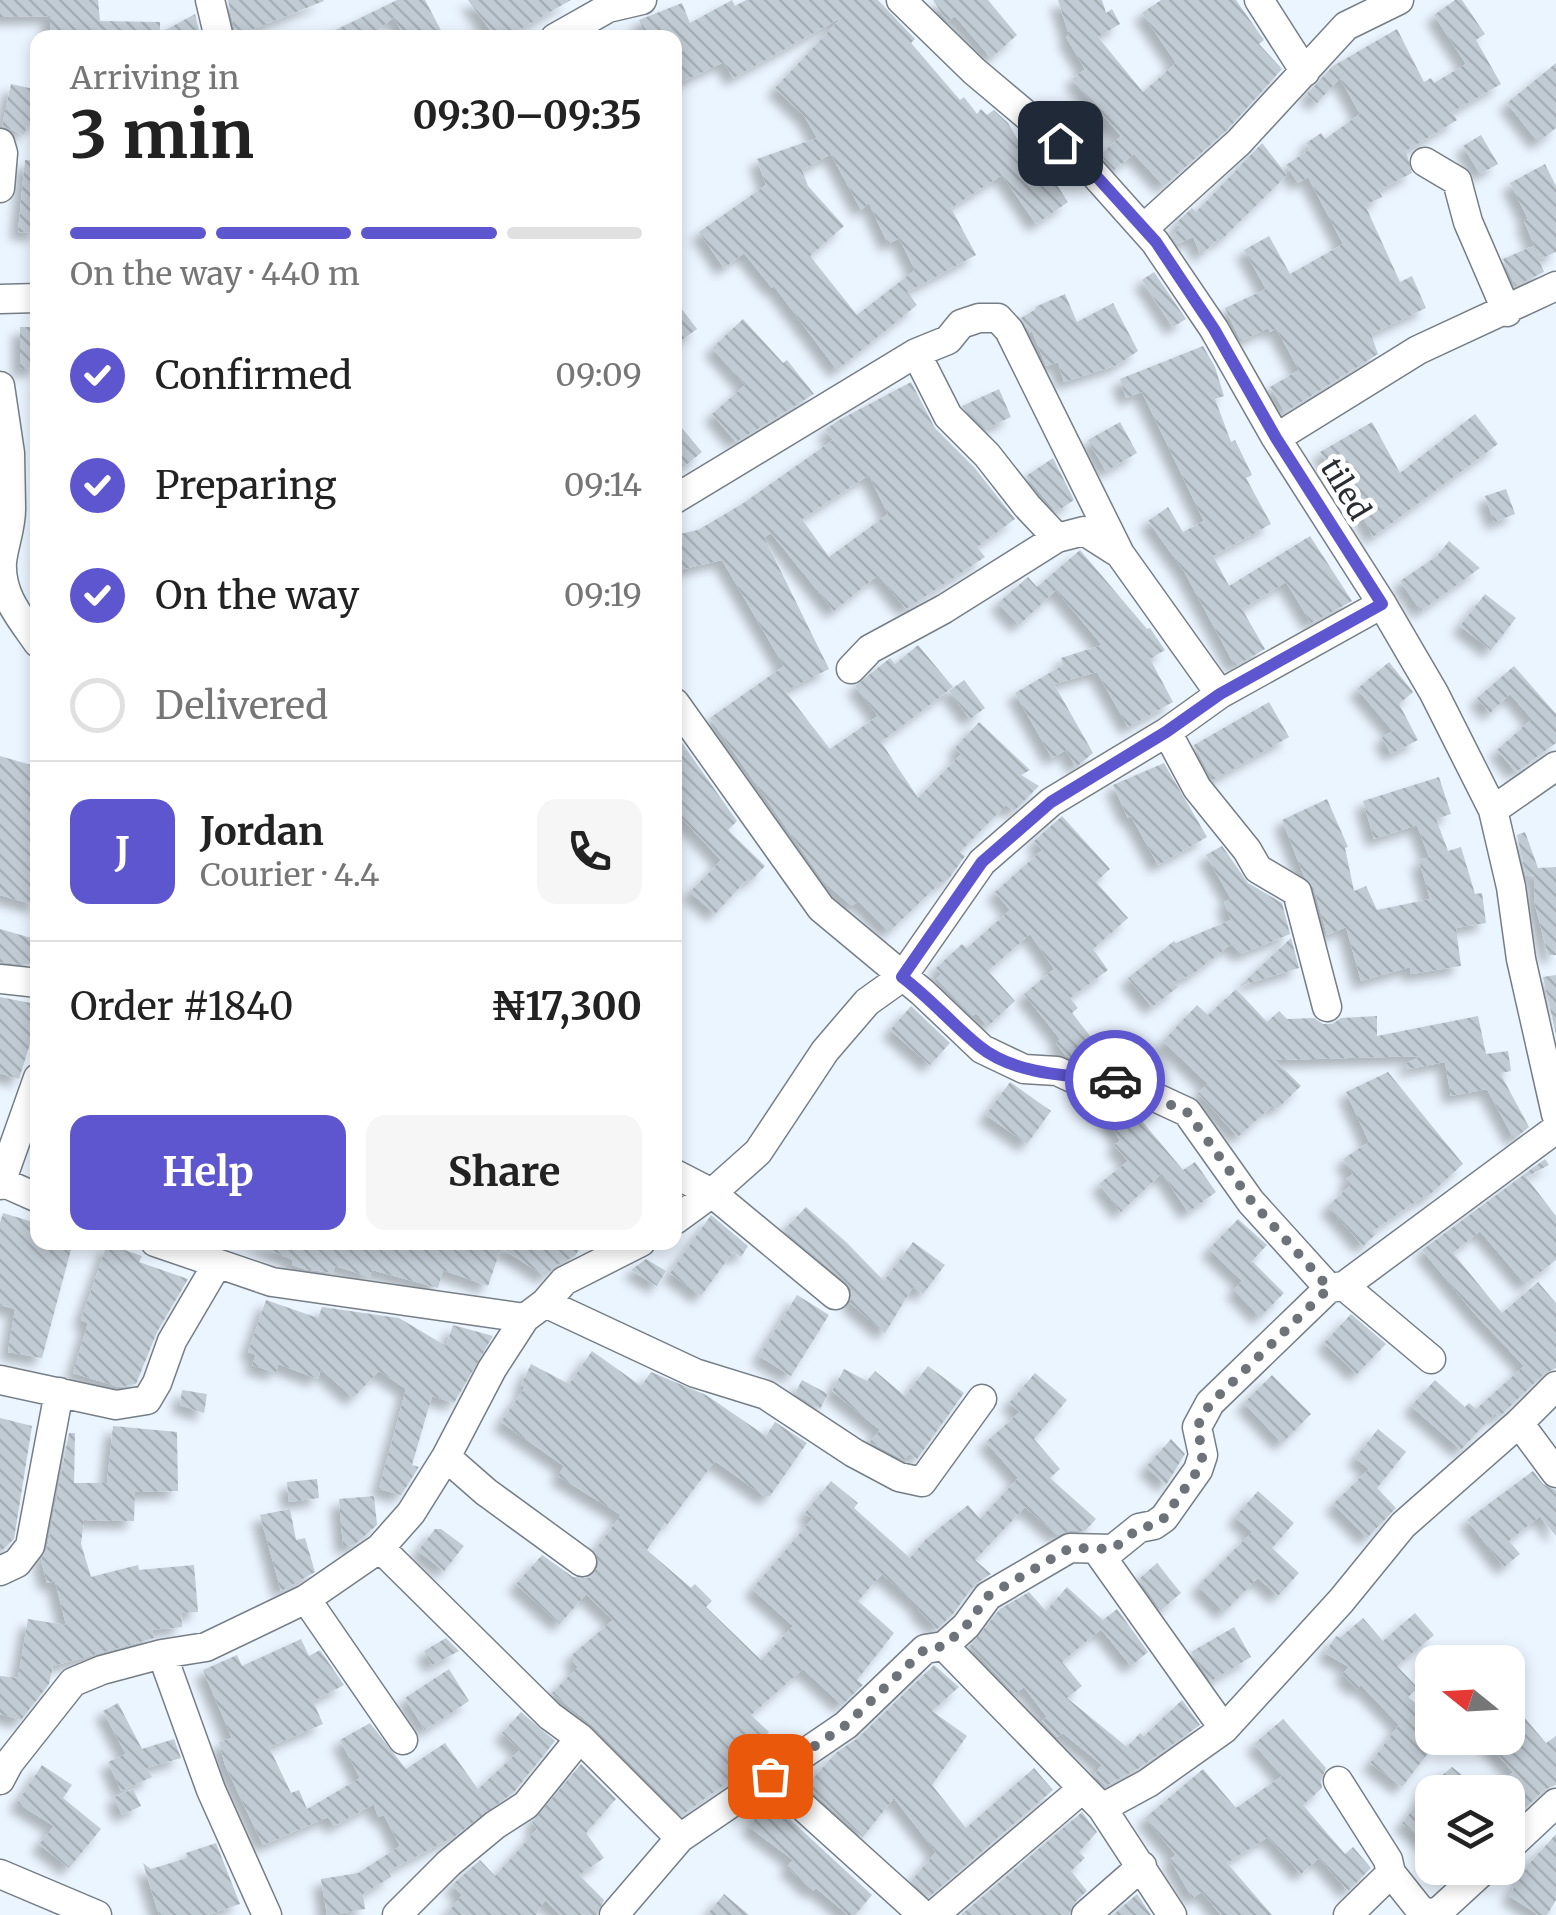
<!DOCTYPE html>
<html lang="en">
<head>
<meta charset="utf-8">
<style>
  :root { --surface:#fff; --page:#f6f6f6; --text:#222; --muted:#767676; --line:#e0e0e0; --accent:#5d56cf }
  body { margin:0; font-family:Merriweather,serif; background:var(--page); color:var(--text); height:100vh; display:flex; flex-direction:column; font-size:38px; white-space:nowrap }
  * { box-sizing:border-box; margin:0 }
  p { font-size:32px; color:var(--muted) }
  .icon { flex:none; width:55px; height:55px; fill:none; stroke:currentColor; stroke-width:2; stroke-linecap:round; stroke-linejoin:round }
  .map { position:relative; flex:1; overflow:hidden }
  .details { position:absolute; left:30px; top:30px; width:652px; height:1220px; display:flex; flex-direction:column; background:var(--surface); border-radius:20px; box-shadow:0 5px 15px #0003 }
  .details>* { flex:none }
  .needle { width:65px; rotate:288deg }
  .tools { position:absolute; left:1415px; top:1645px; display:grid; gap:20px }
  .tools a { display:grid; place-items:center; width:110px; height:110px; border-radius:20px; background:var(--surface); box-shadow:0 5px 15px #0003; font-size:50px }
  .pin { position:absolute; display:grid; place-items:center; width:85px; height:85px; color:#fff; margin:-42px; border-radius:20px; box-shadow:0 5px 15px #0006 }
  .courier { position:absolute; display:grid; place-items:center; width:100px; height:100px; margin:-50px; border:8px solid #5d56cf; border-radius:50%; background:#fff; color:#222; box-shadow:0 2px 12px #0007 }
  .headline em { font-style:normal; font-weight:700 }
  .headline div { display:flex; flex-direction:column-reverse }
  .headline { display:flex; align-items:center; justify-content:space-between; height:170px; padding:0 40px }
  h1 { font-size:65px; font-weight:700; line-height:75px }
  .bar { display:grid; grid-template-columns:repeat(4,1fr); gap:15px 10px; align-content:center; height:120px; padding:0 40px }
  .bar i { height:12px; border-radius:8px; background:var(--line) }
  .bar .on { background:var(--accent) }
  .bar p { grid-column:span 4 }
  .line { display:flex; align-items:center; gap:25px; padding:0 40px; border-top:2px solid var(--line) }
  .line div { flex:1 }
  .round { display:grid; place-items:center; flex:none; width:105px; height:105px; border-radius:20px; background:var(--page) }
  ol { padding:0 40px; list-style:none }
  li { display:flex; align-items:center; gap:30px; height:110px }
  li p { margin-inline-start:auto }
  li .icon { padding:10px; border-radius:50%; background:var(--accent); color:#fff; stroke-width:4 }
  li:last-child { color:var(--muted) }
  li i { width:55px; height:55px; border:5px solid var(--line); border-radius:50% }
  .primary-button { display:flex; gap:20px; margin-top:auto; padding:20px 40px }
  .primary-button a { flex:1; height:115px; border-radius:20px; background:var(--accent); color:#fff; font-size:40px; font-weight:700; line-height:115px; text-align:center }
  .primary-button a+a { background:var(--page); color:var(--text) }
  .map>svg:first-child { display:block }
  .building { fill:url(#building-back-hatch); fill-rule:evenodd; filter:url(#shadow) }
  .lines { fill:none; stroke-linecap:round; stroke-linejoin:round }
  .minor-casing { stroke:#757e86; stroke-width:31 }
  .minor { stroke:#fff; stroke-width:28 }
  .done { stroke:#6e7379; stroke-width:10; stroke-dasharray:0 18 }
  .route { stroke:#5d56cf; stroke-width:12 }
  .labels { text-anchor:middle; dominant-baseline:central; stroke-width:10; stroke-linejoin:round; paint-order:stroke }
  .street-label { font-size:30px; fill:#2a2d31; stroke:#fff }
</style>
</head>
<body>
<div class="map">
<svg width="1556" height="1915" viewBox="0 0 1556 1915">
  <defs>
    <pattern id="building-back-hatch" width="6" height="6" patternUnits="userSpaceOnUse" patternTransform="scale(2.5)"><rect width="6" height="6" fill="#c1cbd4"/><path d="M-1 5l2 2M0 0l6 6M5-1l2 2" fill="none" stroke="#a6afb6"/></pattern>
    <filter id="shadow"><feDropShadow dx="-8" dy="8" stdDeviation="5" flood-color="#0004"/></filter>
  </defs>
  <rect width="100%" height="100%" fill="#ebf5ff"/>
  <path class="building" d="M0 0H98L100 21 160 22V33L195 14 201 38H50V16L0 17Z
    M228 0H323L324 1 236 36Z
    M425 0 445 38H405L394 17 368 38H319L397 0Z
    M468 0H571L517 31 521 38H496Z
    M732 0 735 6 746 0H878L915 39 911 43 960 100 964 97 977 114 981 109 987 115 994 110 1008 123 1037 172 1044 166 1068 202 1036 224 1002 175 951 208 976 255 907 292 917 305 837 370 774 286 772 288 744 253 724 268 699 232 766 185 757 159 817 138 805 117 775 88 842 17 733 78 724 62 675 85V38H646L639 20 682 3 690 23ZM831 154 861 210 869 203 888 244 899 238 915 270 857 315 810 256 844 226 808 186 802 170Z
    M933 0H988L1017 35 991 58 955 16 948 21 944 17Z
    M1058 0H1102L1106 13 1112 9 1120 24 1098 37 1143 92 1176 63 1142 13 1161 0H1236L1264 40 1259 44 1282 69 1227 130 1164 186 1134 154 1114 170 1100 155 1121 136 1072 79 1085 69 1066 37 1069 35Z
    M1455 0H1462L1485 34 1476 40 1501 84 1452 112 1457 120 1406 151 1412 173 1379 190 1382 197 1365 205 1400 282 1412 276 1426 308 1371 334 1378 354 1285 412 1270 387 1299 370 1276 328 1270 332 1268 328 1241 341 1225 308 1266 289 1244 250 1269 236 1290 274 1343 244 1308 177 1298 183 1286 165 1310 149 1306 143 1321 133 1325 139 1360 114 1340 78 1317 103 1307 94 1333 66 1397 29 1424 82 1431 78 1434 83 1466 64 1434 15Z
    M1556 63V128L1538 142 1507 103Z
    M11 84 38 90V125H27L24 135 2 126Z
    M1481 135 1498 164 1480 174 1463 146Z
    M1262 143 1287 175 1220 241 1218 239 1201 255 1193 237 1177 244 1172 236 1181 227 1176 223 1192 208 1196 212Z
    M25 160 38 161V233L18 232Z
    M1545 164 1556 186V252L1540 259 1524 221 1528 219 1510 183Z
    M1533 246 1544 272 1515 286 1503 259Z
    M1154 272 1186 319 1173 327 1142 280Z
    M1065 294 1077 322 1113 303 1138 351 1117 365 1064 382 1058 362 1046 366 1032 331 1030 333 1021 318 1036 309 1035 307Z
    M675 300 697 329 675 345Z
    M743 319 783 363 787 360 814 394 736 442 712 414 745 385 712 348Z
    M20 327H38V368L20 369Z
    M1203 346 1215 367 1224 396 1215 399 1231 442 1235 440 1252 475 1246 478 1271 524 1213 556 1229 586 1310 536 1352 601 1311 623 1286 582 1242 609 1265 649 1235 666 1184 571 1148 521 1168 507 1183 532 1204 521 1142 392 1126 398 1120 379Z
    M911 382 935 428 974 467 1015 519 977 547 985 557 906 609 878 575 834 611 771 533 764 537 829 669 785 691 830 749 878 716 855 686 890 658 895 664 918 645 953 687 881 742 918 798 961 754 955 748 979 722 1030 770 1021 775 1039 786 1014 811 1006 805 960 852 965 856 950 877 944 883 942 881 889 932 858 901 852 906 824 882 710 718 784 666 722 560 675 571V535L698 530 742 504 833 440 825 430 839 420ZM869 475 888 514 829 557 802 519Z
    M999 389 1011 417 985 429 962 406Z
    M1475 414 1498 444 1373 537 1344 480 1338 484 1320 452 1372 422 1400 473Z
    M675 420 702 452 675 474Z
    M1120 422 1137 453 1106 471 1088 440Z
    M1053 458 1074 500 1056 512 1026 476Z
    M1506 489 1515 514 1494 522 1485 496Z
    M1449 541 1480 568 1421 611 1400 581 1437 556Z
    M1080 550 1147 629 1150 628 1165 650 1150 659 1173 702 1128 727 1097 672 1054 684 1093 753 1076 767 1066 750 1052 758 1015 693 1063 665 1061 658 1102 645 1056 590 1019 625 998 603 1028 577 1037 587Z
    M1485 594 1516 618 1491 650 1460 626Z
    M1389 662 1413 692 1399 704 1418 740 1391 754 1382 737 1393 731 1357 689Z
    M1514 666 1556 714V743L1516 772 1497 750 1532 719 1510 694 1490 713 1477 698Z
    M964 680 985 708 970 719 949 691Z
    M1269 702 1289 737 1213 780 1194 745Z
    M675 733 737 821 728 830 765 866 751 881 748 878 715 914 690 892 721 860 675 811Z
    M0 756 38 767V906L0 895Z
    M1164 763 1207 837 1158 865 1131 816 1128 818 1113 785Z
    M1439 777 1451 814 1436 819 1448 851 1461 847 1475 894 1482 893 1486 923 1456 928 1461 966 1411 974 1410 967 1361 981 1346 927 1327 935 1314 888 1304 876 1282 820 1327 799 1348 847 1345 848 1354 891 1366 886 1377 910 1430 899 1419 860 1429 857 1417 825 1374 839 1363 801Z
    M1062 816 1110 869 1096 882 1128 918 1093 949 1108 970 1070 998 1078 1008 1072 1013 1105 1055 1097 1062 1076 1061 1066 1056 1056 1043 1060 1039 1024 994 1054 969 1030 934 988 971 1015 1001 988 1026 976 1013 973 1016 935 980 941 974 936 968 962 944 967 948 1010 910 995 892 1042 850 1034 841Z
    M1525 832 1538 868 1556 867V955H1548L1535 905 1534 875 1526 876 1517 835Z
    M1222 846 1248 883 1282 903 1290 934 1241 954 1231 944 1193 974 1173 982 1178 987 1152 1007 1128 978 1174 941 1176 943 1231 920 1224 902 1231 899 1206 855Z
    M0 929 38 940 33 965 0 962Z
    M1291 938 1299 968 1240 986Z
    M1556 975V1035L1543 977Z
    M1236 989 1267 1022 1279 1011 1287 1019 1314 1018 1323 1024H1332L1341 1018 1377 1016V1036L1478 1016 1486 1054 1508 1051 1511 1071 1500 1073 1529 1127 1514 1139 1487 1089 1451 1096 1445 1062 1408 1069 1406 1063 1422 1056 1275 1060 1301 1086 1277 1109 1273 1105 1238 1137 1198 1093 1208 1084 1163 1041 1197 1005 1208 1015Z
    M0 997 36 1004 30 1044 19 1079 0 1073Z
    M911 1006 950 1043 930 1065 890 1030Z
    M1388 1072 1463 1164 1426 1198 1424 1196 1373 1231 1376 1234 1363 1246 1328 1206 1350 1186 1346 1179 1353 1174 1343 1159 1369 1142 1346 1092Z
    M1010 1082 1051 1111 1027 1144 986 1115Z
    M1128 1106 1138 1125 1142 1121 1183 1170 1195 1162 1216 1192 1188 1212 1162 1173 1121 1212 1099 1184 1128 1161 1114 1145 1120 1141 1107 1117Z
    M1545 1159 1549 1165 1526 1177 1556 1216V1260L1525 1284 1480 1231 1453 1253 1502 1313 1538 1282 1556 1303V1368L1544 1374 1499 1417 1495 1413 1461 1450 1411 1406 1435 1380 1465 1407 1469 1403 1476 1409 1524 1366 1475 1314 1422 1250Z
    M806 1207 846 1242 884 1281 913 1242 945 1265 923 1294 913 1287 885 1333 850 1303 852 1290 846 1282 784 1230Z
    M3 1213 33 1222 31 1228 38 1230V1242H73L42 1358 8 1352 15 1309 0 1305V1223Z
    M711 1215 748 1246 741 1257 733 1252 701 1296 670 1273Z
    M1238 1219 1267 1245 1252 1261 1284 1293 1260 1317 1234 1290 1242 1281 1209 1249Z
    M251 1242H429L459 1251 462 1242H584L575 1256 555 1266 545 1276 501 1248 488 1286 443 1270 438 1288 372 1270 370 1277 335 1266 333 1273 304 1269 292 1265 293 1260Z
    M107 1244 142 1256 139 1262 188 1279 157 1332 136 1384 119 1387 73 1373 88 1323 81 1320Z
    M646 1259 666 1271 657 1286 631 1270Z
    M797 1295 829 1315 791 1376 759 1356Z
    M266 1300 318 1318 322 1307 399 1318 446 1346 453 1325 493 1336 454 1403 432 1396 412 1465 419 1467 401 1495 379 1489 406 1389 379 1371 353 1398 321 1369 318 1379 278 1364 276 1373 252 1365 256 1355 248 1352Z
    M1351 1314 1386 1344 1357 1374 1324 1343Z
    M592 1351 641 1386 651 1372 706 1395 766 1436 775 1422 807 1443 770 1496H764L715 1461 667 1525 665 1523 647 1550 691 1588 695 1584 712 1601 706 1607 761 1660 793 1626 752 1589 813 1518 804 1514 831 1481 858 1503 854 1508 910 1558 926 1539 968 1505 980 1519 1018 1478 986 1442 1020 1412 1009 1403 1035 1373 1067 1400 1034 1439 1060 1469 1050 1478 1096 1519 1085 1531H1069L1057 1535 1025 1507 975 1560 991 1574 974 1585 953 1614 937 1629 918 1610 920 1607 882 1574 858 1601 894 1633 857 1680 863 1685 842 1705 803 1669 751 1715 769 1732 739 1764 745 1770 682 1815 592 1725 552 1693 578 1667 573 1661V1654L613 1620 586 1594 560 1624 516 1584 542 1555 573 1577 590 1578 599 1565 595 1550 621 1515 558 1476 564 1466 501 1422 525 1387 521 1385 531 1364 569 1384Z
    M928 1366 964 1393 917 1459 910 1454 904 1460 870 1442 880 1430 832 1391 844 1369 867 1381 875 1371 905 1396Z
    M1272 1375 1311 1414 1282 1443 1244 1403Z
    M802 1380 828 1394 820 1409 795 1393Z
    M182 1390 207 1394 204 1413 180 1405Z
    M0 1418 32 1426 14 1539 0 1552Z
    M113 1426 177 1432 178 1491 135 1492 134 1521 84 1520 81 1544 91 1577 138 1565 139 1570 194 1565 198 1612 181 1613 182 1627 152 1630 154 1638 53 1666 49 1684 21 1720 0 1714V1676L18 1678 28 1619 66 1625 55 1581 47 1583 41 1560 47 1549 69 1433H75L74 1483H107Z
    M1378 1429 1406 1452 1377 1488 1396 1508 1367 1538 1333 1504 1369 1469 1355 1458Z
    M1171 1439 1185 1454 1166 1485 1146 1467Z
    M1533 1471 1543 1484 1556 1490V1536L1540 1516 1509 1541 1520 1554 1504 1567 1467 1520Z
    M317 1479 319 1498 289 1502 287 1482Z
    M1258 1491 1294 1523 1272 1548 1299 1573 1278 1596 1258 1578 1224 1612 1198 1586 1252 1532 1235 1517Z
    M374 1496 377 1525 354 1545 343 1546 339 1499Z
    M290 1509 296 1540 305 1538 315 1572 281 1591 260 1515Z
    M435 1529H441L464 1546 444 1571 418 1551Z
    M1157 1563 1181 1593 1161 1610 1139 1579Z
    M1067 1587 1103 1620 1117 1609 1148 1652 1131 1666 1101 1629 1062 1662 1082 1686 1067 1698 1127 1747 1140 1733 1144 1736 1182 1700 1200 1725 1139 1768 1106 1786 1094 1775 1102 1765 1063 1733 1057 1737 1042 1721 1047 1717 1024 1687 1015 1694 970 1646 1000 1609 1029 1592 1046 1611Z
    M1415 1613 1434 1635 1397 1666 1418 1688 1408 1697 1432 1716V1748L1402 1787 1370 1763 1399 1725 1361 1685 1357 1689 1342 1674 1349 1667 1325 1653 1336 1636 1340 1638 1363 1618 1383 1641Z
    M1234 1627 1251 1657 1211 1681 1191 1652Z
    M446 1638 459 1651 432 1665 424 1651Z
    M301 1639 309 1656 320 1650 344 1685 313 1701 323 1724 269 1747 291 1793 299 1790 307 1809 360 1778 340 1740 370 1723 406 1769 445 1743 478 1789 520 1750 502 1733 521 1712 555 1741 514 1792 455 1836 388 1871 391 1877 363 1894 365 1909 332 1915H327L321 1879 358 1873 400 1846 384 1815 378 1817 374 1804 334 1826 328 1817 263 1845 225 1765 219 1742 232 1738 203 1670 237 1655 242 1666Z
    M934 1665 959 1687 932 1711 967 1736 932 1785 966 1828 1034 1768 1053 1790 929 1897 911 1881 936 1852 894 1798 863 1837 806 1786 837 1752 858 1738Z
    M449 1669 469 1701 425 1730 405 1698Z
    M118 1703 142 1749 174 1739 181 1758 147 1768 152 1777 121 1791 108 1762 126 1754 103 1711Z
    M1517 1709 1546 1743 1556 1736V1785L1544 1790 1523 1810 1500 1784 1513 1772 1483 1738H1508V1718Z
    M1283 1719 1326 1768 1321 1781 1322 1788 1303 1805 1345 1854 1353 1847 1371 1868 1348 1891 1319 1858 1301 1874 1268 1837 1227 1863 1272 1915H1221L1202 1892 1192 1898 1170 1859 1176 1855 1145 1818 1203 1769 1236 1808 1282 1776 1254 1744Z
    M581 1764 616 1799 586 1833 604 1858 579 1875 604 1900 597 1915H560L545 1900 536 1915H446L462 1895 452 1885 480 1860 495 1876 537 1829 532 1822Z
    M42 1765 72 1785 63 1798 101 1829 69 1868 39 1844 54 1826 17 1803Z
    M1452 1767 1483 1792H1432V1848L1402 1823 1427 1792H1422Z
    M133 1789 141 1806 122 1815 114 1797Z
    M769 1800 872 1895 855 1915H848L816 1888 813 1891 787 1867 793 1860 749 1827Z
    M1082 1812 1097 1832 1079 1852 1085 1858 1071 1871 1087 1891 1074 1903 1069 1915H961Z
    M1556 1834V1900L1547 1915H1539L1509 1896 1528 1865Z
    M216 1843 240 1904 207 1915H159L143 1863 151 1869 187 1858 186 1853Z
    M724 1894 749 1915H707Z
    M1137 1894 1151 1915H1113Z"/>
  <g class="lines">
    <g class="minor-casing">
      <path id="minor" d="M210 0 219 38
        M901 0 974 71 1088 167 1155 242 1214 329 1276 438 1382 604 1434 693 1493 810 1511 887 1521 959 1556 1114
        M1259 0 1305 72
        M555 38 608 8 642 0
        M0 143 3 153 0 188
        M1425 162 1457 181 1468 222 1507 312
        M1144 228 1239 142 1346 26 1399 0
        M0 299 38 298
        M916 353 948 416 987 455 1027 506 1057 538 1084 531 1120 554 1220 694
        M0 386 10 453 11 506 0 507
        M1276 438 1418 350 1556 286
        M675 499 916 353 948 340 961 324 979 318H998L1009 330 1120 554
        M11 506C12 526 4 543 2 562 0 595 20 617 38 643
        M851 669 870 649 944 609 1057 538
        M675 703 821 908 922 992 982 1049 1024 1069 1057 1071 1072 1078 1118 1080 1187 1112 1251 1202 1329 1288
        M1167 732 1197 788 1247 850 1258 869 1297 892 1327 1007
        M1493 810 1556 766
        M0 979 38 983
        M675 1174 712 1193 835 1295
        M2 1182 38 1198
        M0 1185 38 1078
        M675 1220 712 1193 758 1152 825 1051 867 1002 902 977 982 862 1051 802 1167 732 1220 694 1382 604
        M155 1242 272 1282 525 1318
        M1344 1286 1431 1359
        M545 1303 695 1373 766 1395 854 1453 899 1477 922 1482 982 1399
        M0 1380 116 1405 147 1400 157 1383 172 1341 216 1266
        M1519 1423 1556 1473
        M446 1457 486 1492 582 1562
        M380 1548 550 1716 580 1738 680 1838
        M1096 1549 1224 1729
        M0 1571 17 1563 30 1546 59 1392
        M306 1599 403 1740
        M944 1646 1102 1808 1172 1915
        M162 1654 211 1790 267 1915
        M769 1776 923 1915
        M0 1780 9 1763 73 1682 102 1670 162 1654 206 1647 306 1599 380 1548 411 1513 446 1457 492 1369 525 1318 545 1303 564 1281 641 1242
        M1338 1781 1388 1860 1391 1873 1422 1912 1437 1913 1486 1868
        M1102 1808 1148 1783 1224 1729 1341 1601 1403 1525 1519 1423 1556 1386
        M1508 1848 1556 1803
        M0 1874 97 1915
        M397 1915 449 1863 495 1825 526 1805 580 1738
        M614 1915 680 1838 846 1725 925 1649 944 1646 966 1626 988 1596 1070 1548 1113 1549 1139 1528 1154 1525 1164 1518 1198 1470 1203 1455 1197 1427 1210 1403 1329 1288 1344 1286 1556 1129
        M934 1915 1081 1790
        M1086 1915 1142 1866
        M1348 1915 1391 1873"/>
    </g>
    <use href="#minor" class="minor"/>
  </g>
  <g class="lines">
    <path class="done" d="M770 1776 846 1725 925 1649 944 1646 966 1626 988 1596 1070 1548 1113 1549 1139 1528 1154 1525 1164 1518 1198 1470 1203 1455 1197 1427 1210 1404 1329 1288 1252 1202 1187 1112 1115 1080"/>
    <path class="route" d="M1060 143 1088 167 1156 242 1214 329 1276 438 1382 604 1220 694 1166 732 1051 802 982 862 902 977C930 998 952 1024 979 1046 1014 1075 1071 1076 1115 1080"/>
  </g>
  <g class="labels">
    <g class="street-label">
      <text transform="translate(1346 489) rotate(59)">tiled</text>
    </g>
  </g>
</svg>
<div class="tools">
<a><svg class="needle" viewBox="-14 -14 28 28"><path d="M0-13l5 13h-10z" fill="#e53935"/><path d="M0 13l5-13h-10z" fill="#767676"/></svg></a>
<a><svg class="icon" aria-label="layers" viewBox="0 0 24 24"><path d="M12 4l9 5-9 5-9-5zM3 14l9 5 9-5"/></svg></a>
</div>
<div class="pin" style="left:770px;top:1776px;background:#ea580c"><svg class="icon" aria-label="bag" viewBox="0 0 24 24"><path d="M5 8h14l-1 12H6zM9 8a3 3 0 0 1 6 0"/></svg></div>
<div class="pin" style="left:1060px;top:143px;background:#1f2937"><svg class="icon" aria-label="home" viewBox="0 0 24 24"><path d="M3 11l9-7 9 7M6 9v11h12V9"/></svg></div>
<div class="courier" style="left:1115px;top:1080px"><svg class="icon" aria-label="car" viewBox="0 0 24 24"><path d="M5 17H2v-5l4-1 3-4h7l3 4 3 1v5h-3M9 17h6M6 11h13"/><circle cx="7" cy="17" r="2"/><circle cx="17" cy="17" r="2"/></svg></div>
<section class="details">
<div class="headline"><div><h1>3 min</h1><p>Arriving in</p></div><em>09:30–09:35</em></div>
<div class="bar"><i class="on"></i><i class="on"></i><i class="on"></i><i></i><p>On the way · 440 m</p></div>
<ol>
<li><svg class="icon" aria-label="check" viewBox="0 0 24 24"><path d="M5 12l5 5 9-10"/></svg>Confirmed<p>09:09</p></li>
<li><svg class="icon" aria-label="check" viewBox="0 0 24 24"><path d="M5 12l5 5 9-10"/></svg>Preparing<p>09:14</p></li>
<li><svg class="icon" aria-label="check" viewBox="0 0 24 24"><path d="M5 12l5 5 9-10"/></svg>On the way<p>09:19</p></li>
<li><i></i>Delivered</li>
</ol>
<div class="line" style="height:180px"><b class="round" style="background:var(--accent);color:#fff">J</b><div><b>Jordan</b><p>Courier · 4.4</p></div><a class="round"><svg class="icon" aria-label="phone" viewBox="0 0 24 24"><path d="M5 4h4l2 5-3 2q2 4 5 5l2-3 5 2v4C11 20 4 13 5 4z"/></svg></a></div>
<div class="line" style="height:130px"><div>Order #1840</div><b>₦17,300</b></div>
<div class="primary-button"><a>Help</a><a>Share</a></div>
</section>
</div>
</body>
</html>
